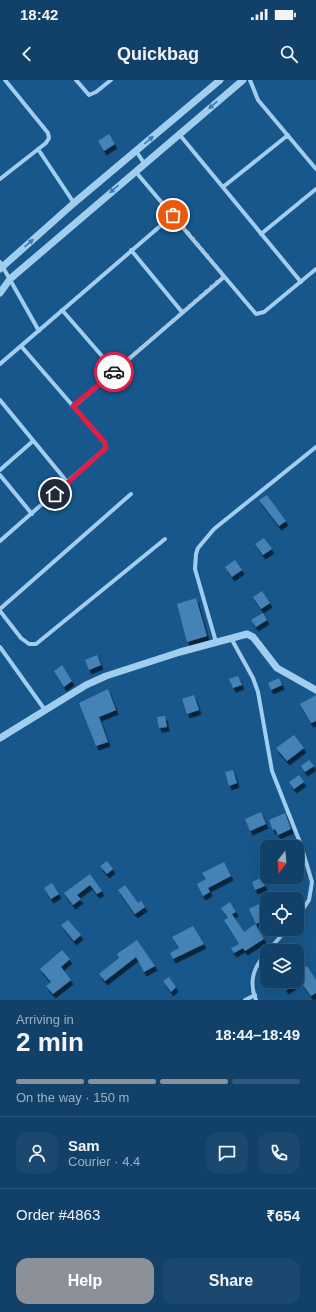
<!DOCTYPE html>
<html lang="en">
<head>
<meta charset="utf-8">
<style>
  :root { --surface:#114168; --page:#1a486e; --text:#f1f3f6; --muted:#9cafc0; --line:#305a7c; --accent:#8c9099 }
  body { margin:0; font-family:Arial,sans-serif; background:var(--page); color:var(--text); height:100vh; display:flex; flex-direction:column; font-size:15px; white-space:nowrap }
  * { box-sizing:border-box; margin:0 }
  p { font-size:13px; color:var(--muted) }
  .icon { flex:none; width:22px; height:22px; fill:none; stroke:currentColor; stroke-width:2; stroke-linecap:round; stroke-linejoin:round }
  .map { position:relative; height:920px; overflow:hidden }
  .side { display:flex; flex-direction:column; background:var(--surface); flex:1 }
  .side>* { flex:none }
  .needle { width:26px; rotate:196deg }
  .fabs { position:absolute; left:260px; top:760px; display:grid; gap:8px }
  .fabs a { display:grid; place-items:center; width:44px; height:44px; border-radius:8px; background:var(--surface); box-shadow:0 4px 16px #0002,0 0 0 1px var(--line); font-size:20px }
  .pin { position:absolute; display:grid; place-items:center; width:34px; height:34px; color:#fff; margin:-17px; border:2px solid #fff; border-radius:50%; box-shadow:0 1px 4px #0007 }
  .courier { position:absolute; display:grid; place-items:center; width:40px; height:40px; margin:-20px; border:3px solid #e11d48; border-radius:50%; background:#fff; color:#222; box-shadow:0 1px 5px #0007 }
  .headline em { font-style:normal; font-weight:700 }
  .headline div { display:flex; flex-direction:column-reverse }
  .headline { display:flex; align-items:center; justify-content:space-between; height:68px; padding:0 16px }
  h1 { font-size:26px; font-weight:700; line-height:30px }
  .bar { display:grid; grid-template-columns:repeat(4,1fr); gap:6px 4px; align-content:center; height:48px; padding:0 16px }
  .bar i { height:5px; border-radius:3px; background:var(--line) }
  .bar .on { background:var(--accent) }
  .bar p { grid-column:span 4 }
  .line { display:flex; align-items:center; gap:10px; padding:0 16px; border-top:1px solid var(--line) }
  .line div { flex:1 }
  .round { display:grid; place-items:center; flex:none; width:42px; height:42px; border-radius:12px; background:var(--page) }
  .action { display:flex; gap:8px; margin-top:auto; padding:8px 16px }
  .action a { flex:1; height:46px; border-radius:12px; background:var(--accent); color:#fff; font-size:16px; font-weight:700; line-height:46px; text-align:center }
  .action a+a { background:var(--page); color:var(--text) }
  .status { display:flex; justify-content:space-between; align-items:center; height:28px; padding:0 20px; background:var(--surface); direction:ltr }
  .status svg { height:11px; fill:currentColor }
  header { display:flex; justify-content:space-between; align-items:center; height:52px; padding:0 16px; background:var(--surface); font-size:18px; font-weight:700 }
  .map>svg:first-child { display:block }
  .building { fill:#4483b6; filter:url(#shadow) }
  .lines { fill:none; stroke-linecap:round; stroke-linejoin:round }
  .minor { stroke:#a1cdef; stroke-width:4 }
  .tertiary { stroke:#a1cdef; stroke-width:7 }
  .oneway { fill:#407aa9 }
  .done { stroke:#aec4d6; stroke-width:4; stroke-dasharray:0 7.2 }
  .route { stroke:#e11d48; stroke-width:5 }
</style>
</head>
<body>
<div class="status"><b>18:42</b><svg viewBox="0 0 49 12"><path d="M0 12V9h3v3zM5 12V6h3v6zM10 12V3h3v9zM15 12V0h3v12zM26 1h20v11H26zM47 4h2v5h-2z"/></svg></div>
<header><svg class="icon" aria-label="back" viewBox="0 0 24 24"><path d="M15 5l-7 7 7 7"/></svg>Quickbag<svg class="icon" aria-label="search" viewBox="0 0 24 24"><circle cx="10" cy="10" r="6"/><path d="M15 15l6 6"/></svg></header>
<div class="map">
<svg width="316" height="920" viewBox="0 0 316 920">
  <defs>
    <filter id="shadow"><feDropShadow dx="2.5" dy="4.5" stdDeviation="0" flood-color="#0009"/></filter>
  </defs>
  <rect width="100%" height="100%" fill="#17578b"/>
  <path class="building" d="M109 54 115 64 104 71 98 61Z
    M267 415 286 441 279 446 259 420Z
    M264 458 272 469 263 475 255 464Z
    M235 480 242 490 232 497 225 487Z
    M262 511 270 523 261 529 253 517Z
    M196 518 207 556 187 562 177 524Z
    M263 533 267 540 256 547 251 540Z
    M97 575 101 585 89 590 85 580Z
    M62 585 72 601 64 607 54 591Z
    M238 596 242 605 233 608 229 599Z
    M279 598 282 605 271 610 268 603Z
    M108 609 116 630 99 637 108 662 96 666 79 623Z
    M194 615 199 630 187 634 182 619Z
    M316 615V641L311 643 300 624Z
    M165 636 167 647 159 648 157 637Z
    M294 655 304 668 287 681 276 668Z
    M309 680 314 686 305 692 301 686Z
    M233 690 237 703 229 706 225 692Z
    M299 695 304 702 294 709 289 702Z
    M261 732 266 744 250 751 245 739Z
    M285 733 291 749 278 755 275 749 273 750 269 740Z
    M107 781 113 789 107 794 100 786Z
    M224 782 231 796 208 808 210 812 203 816 197 804 206 799 202 793Z
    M90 794 102 811 97 814 90 805 77 815 81 819 73 825 64 813Z
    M261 798 265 806 255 810 252 802Z
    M52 803 59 814 51 819 44 808Z
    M125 805 138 823 141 821 145 827 135 834 118 810Z
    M267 820V838L256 844 249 829Z
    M230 822 236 832 232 834 244 852 255 844 264 859 245 871 243 868 234 873 231 868 239 864 224 840 228 838 221 828Z
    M68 840 81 855 74 861 61 845Z
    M193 846 204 864 173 879 170 873 179 868 172 857Z
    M137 860 155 886 144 892 136 877 105 901 99 894 119 878 117 874Z
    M62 870 70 879 61 887 71 900 53 914 46 906 51 902 40 889Z
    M307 886 316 900V913L311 916 300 901 286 910 281 901H303L297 892Z
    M169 897 176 907 171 912 163 901Z"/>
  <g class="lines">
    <path class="minor" d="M76 0 89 15 96 12 111 0
      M250 0 258 20 316 89
      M179 54 301 202
      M38 69 74 123
      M136 71 144 83
      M135 91 256 234 264 232 316 189
      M0 99 46 63 49 58 48 53 5 0
      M223 107 288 55
      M261 154 316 109
      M131 170 182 232
      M0 182 39 251
      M62 230 115 291
      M0 284 173 135
      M0 320 68 403
      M73 327 224 197
      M0 390 33 361
      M0 395 32 434
      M0 461 106 368 105 363 21 266
      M0 529 131 414
      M0 531 21 558 29 564H36L165 459
      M231 558 253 598 258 612 272 691 301 765 312 802 309 820 297 838
      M216 562 195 489 196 474 198 468 214 449 316 367
      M0 567 45 630
      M268 871 287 849
      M245 920 255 915
      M256 920C248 901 254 886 267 872"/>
    <path class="tertiary" d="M0 189 74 123 220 0
      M0 213 10 199 243 0
      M0 658 86 605 106 596 180 572 247 554 253 557 277 588 316 610"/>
  </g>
  <defs><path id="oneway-solid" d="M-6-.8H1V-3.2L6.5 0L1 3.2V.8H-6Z"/></defs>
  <g class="oneway">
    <use href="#oneway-solid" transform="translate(213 25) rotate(140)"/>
    <use href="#oneway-solid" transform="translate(149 60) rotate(-40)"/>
    <use href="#oneway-solid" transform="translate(114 109) rotate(139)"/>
    <use href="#oneway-solid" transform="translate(29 163) rotate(-41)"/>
  </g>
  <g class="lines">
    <path class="done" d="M114 292 224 196 173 135"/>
    <path class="route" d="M55 414 106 368 105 363 73 326 114 292"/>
  </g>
</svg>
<div class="fabs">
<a><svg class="needle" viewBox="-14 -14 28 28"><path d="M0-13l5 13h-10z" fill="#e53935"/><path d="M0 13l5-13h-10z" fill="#9cafc0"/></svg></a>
<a><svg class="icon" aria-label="locate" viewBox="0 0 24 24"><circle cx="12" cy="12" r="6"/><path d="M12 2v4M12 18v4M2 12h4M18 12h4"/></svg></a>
<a><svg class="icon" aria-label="layers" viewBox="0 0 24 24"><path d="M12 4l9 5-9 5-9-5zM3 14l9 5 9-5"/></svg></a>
</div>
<div class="pin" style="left:173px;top:135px;background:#ea580c"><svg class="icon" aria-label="bag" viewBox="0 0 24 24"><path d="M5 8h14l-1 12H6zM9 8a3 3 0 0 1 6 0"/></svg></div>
<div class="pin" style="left:55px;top:414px;background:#1f2937"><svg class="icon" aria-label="home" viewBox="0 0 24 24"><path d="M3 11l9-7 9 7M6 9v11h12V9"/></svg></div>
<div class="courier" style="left:114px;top:292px"><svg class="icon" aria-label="car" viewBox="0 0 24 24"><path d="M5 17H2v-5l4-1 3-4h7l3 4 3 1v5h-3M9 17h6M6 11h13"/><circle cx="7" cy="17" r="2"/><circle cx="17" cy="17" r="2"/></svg></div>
</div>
<section class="side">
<div class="headline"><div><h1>2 min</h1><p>Arriving in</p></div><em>18:44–18:49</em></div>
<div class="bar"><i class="on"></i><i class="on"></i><i class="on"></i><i></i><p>On the way · 150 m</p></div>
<div class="line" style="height:72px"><a class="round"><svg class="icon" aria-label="person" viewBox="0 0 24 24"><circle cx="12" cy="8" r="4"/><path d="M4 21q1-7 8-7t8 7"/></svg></a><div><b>Sam</b><p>Courier · 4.4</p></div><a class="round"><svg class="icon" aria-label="chat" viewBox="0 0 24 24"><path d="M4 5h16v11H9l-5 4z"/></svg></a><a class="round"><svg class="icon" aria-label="phone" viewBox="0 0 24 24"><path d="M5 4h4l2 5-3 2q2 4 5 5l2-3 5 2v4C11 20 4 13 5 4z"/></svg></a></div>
<div class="line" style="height:52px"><div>Order #4863</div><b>₹654</b></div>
<div class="action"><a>Help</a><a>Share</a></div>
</section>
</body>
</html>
